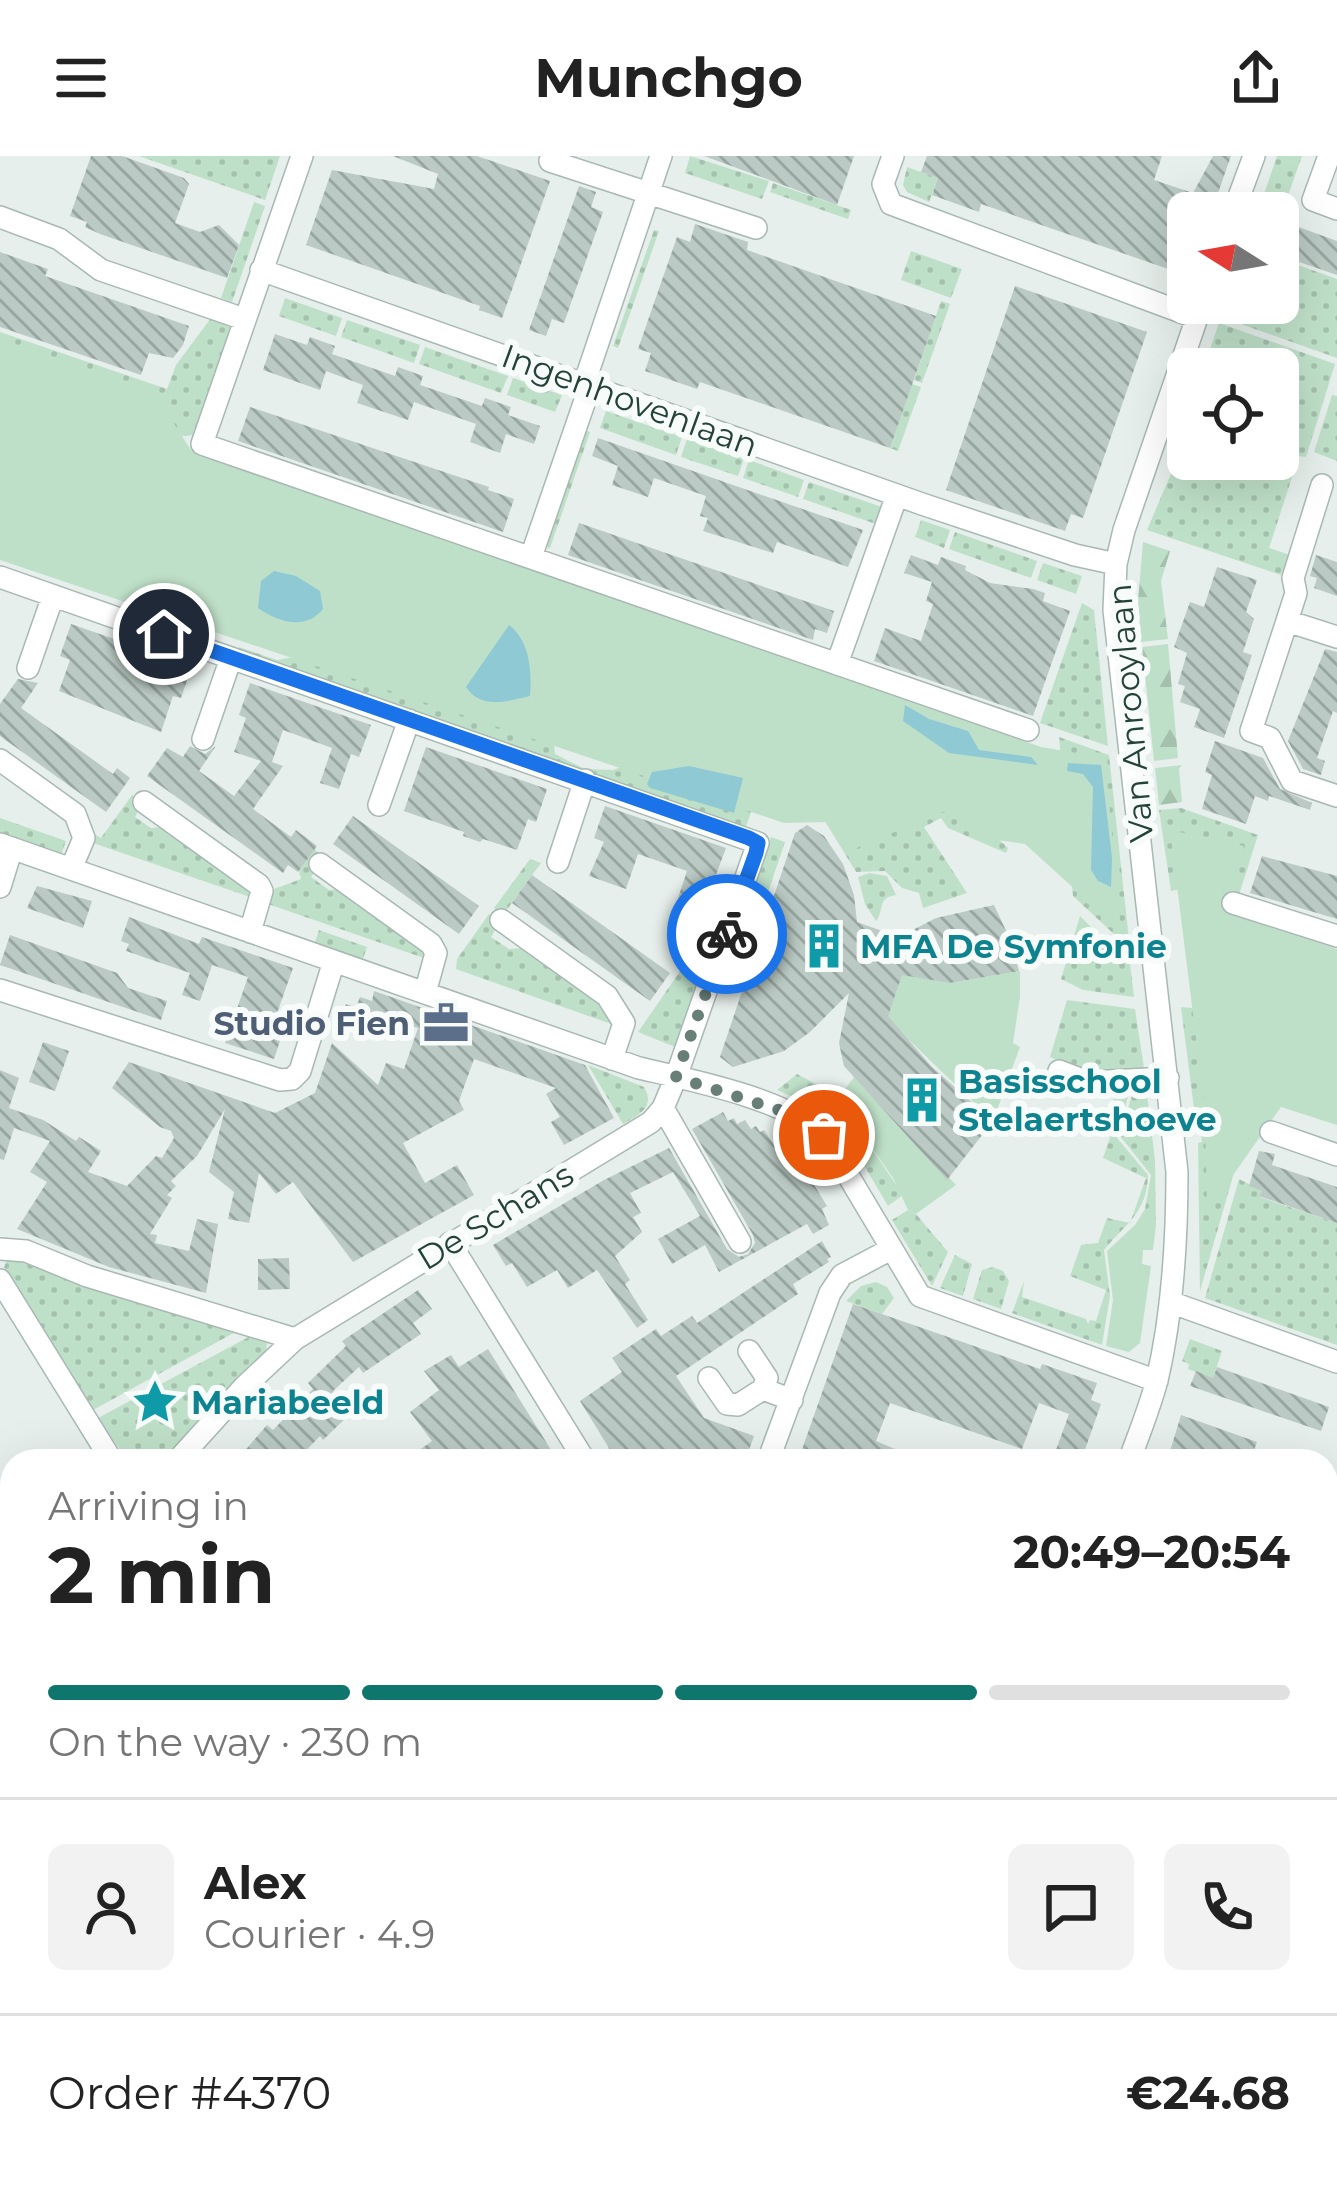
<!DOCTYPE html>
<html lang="en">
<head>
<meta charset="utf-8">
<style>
  :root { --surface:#fff; --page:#f2f2f2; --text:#222; --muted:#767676; --line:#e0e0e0; --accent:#0f766e }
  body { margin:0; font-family:Montserrat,sans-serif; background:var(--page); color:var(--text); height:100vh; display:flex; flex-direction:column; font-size:45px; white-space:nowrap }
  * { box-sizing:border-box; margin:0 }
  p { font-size:39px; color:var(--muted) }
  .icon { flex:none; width:66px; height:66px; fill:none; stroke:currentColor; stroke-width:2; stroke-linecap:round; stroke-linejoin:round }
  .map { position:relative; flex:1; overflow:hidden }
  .details { position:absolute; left:0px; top:1293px; width:1338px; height:744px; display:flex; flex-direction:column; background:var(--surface); border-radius:36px 36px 0 0; box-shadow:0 12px 48px #0002 }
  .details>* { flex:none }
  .needle { width:78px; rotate:281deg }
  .buttons { position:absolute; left:1167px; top:36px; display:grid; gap:24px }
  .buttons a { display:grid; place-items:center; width:132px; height:132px; border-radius:18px; background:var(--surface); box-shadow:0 12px 48px #0002; font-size:60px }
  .pin { position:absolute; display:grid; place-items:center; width:102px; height:102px; color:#fff; margin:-51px; border:6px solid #fff; border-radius:50%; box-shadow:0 3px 12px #0007 }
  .courier { position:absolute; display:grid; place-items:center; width:120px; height:120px; margin:-60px; border:9px solid #1a73e8; border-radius:50%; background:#fff; color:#222; box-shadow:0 3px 15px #0007 }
  .summary em { font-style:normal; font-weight:700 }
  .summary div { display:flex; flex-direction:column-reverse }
  .summary { display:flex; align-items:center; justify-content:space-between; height:204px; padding:0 48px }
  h1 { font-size:78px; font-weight:700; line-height:90px }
  .bar { display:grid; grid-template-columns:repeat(4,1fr); gap:18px 12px; align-content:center; height:144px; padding:0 48px }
  .bar i { height:15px; border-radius:9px; background:var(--line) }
  .bar .active { background:var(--accent) }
  .bar p { grid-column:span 4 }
  .line { display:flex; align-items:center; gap:30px; padding:0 48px; border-top:3px solid var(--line) }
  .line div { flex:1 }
  .round { display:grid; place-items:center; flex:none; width:126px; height:126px; border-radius:18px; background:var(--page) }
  header { display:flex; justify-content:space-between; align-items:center; height:156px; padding:0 48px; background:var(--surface); font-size:54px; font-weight:700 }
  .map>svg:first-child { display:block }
  .grass { fill:url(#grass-dots) }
  .forest { fill:url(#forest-firs) }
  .park { fill:#bfe0c8 }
  .water { fill:#8ec9d4 }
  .building { fill:url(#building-back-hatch) }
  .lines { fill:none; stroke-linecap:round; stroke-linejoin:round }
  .minor-casing { stroke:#a8b8b2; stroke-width:24 }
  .minor { stroke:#fff; stroke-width:21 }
  .done { stroke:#687f78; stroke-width:12; stroke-dasharray:0 21.6 }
  .route { stroke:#1a73e8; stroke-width:15 }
  .labels { text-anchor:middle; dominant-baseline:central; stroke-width:12; stroke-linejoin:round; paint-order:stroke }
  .street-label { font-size:33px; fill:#24423a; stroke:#f7fbf9 }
  .culture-label { font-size:33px; font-weight:bold; fill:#0d838f; stroke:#f7fbf9; text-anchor:start }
  .service-label { font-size:33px; font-weight:bold; fill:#4e5e75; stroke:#f7fbf9; text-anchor:end }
</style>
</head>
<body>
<header><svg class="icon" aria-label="menu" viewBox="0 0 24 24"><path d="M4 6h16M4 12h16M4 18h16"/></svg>Munchgo<svg class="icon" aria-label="share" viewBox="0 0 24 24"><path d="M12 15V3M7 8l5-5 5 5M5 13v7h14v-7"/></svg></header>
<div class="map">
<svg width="1337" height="2037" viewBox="0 0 1337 2037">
  <defs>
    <pattern id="grass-dots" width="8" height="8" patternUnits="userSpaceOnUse" patternTransform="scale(3)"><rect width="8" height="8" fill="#bfe0c8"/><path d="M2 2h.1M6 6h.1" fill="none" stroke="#a4c1ad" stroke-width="1.8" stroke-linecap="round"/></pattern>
    <pattern id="forest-firs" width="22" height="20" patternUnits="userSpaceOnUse" patternTransform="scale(3)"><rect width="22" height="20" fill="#bfe0c8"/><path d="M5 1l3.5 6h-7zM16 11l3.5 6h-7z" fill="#a4c1ad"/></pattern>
    <pattern id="building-back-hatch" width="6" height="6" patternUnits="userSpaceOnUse" patternTransform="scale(3)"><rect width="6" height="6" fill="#bbcac4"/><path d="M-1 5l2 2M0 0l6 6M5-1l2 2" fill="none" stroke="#98a6a0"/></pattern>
  </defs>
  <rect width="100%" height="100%" fill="#e6efeb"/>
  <path class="grass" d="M139 0H280L265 44Z
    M690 0 769 25 762 43 685 17Z
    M1277 0H1302L1285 48 1263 41Z
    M907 11 938 22 929 46 907 36 903 29Z
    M773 27 851 54 848 63 770 36Z
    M254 46 265 50 232 146 221 142Z
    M654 74 659 75 618 192 613 190Z
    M1181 85 1188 88V123L1184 130 1167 128Z
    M911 95 962 113 951 142 901 124Z
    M1281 103 1337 123V202L1221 161 1226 147H1254L1282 162 1286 159 1283 153 1288 136 1278 132Z
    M285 142 342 162 336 180 279 160Z
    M941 145 950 148 922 227 914 224Z
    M211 162 230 171 196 279 0 291V176L167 233 176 209Z
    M347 164 420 189 414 207 341 181Z
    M1219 167 1335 208 1306 301 1299 300 1269 392 1290 399 1281 419 1147 374 1173 313 1169 310 1188 255V303H1278V213H1203Z
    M425 191 508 220 501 237 419 208Z
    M513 222 562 239 555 256 507 239Z
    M912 228 921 231 898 295 890 292Z
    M1332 239 1337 240V305L1314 296Z
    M606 255 682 281 676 299 600 272Z
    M584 274 590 276 550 392 544 390Z
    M687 283 744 303 738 320 681 301Z
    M749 304 804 324 798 341 743 322Z
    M809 326 882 351 876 368 803 343Z
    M921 364 950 374 944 392 915 381Z
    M955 376 1037 405 1031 422 949 393Z
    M1043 407 1082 420 1076 438 1037 424Z
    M1082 447 1094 454 1108 590 1040 567Z
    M434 476 550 550 555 598 583 612 582 617 237 497 239 491 277 504Z
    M1059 581 1109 599 1130 793 1073 740Z
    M674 591 769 606 745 673 586 618 588 613 613 614Z
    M951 638 1008 692 1006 697 948 672 941 662 924 671 967 737 923 752 919 737 902 732 885 715 856 716 823 662Z
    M132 639 143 647 135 661 151 672 162 671 247 733 250 741 93 687 96 679 101 682Z
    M1181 652 1258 679 1239 739 1206 728 1171 735 1159 654Z
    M0 662 66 685 61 699 0 679Z
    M771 681 785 686 764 748 749 744Z
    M314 693 325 701 311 721 329 734 340 733 424 795V802L268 748 274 733 301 723 299 715Z
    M530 703 541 707 503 759 494 752Z
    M869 717 887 720 896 739C876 742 885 754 876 765L865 748 858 721Z
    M489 758 501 765 491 781 509 793 522 792 609 854 614 869 456 813 457 803Z
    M1080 760 1094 774 1090 779 1099 787 1104 782 1130 807 1134 841 1083 834 1061 823Z
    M319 774 367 791 362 806 314 789Z
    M708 775 715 777 675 891 638 876Z
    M1067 844 1135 853 1145 919H1092L1050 901Z
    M1181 851 1192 852 1252 954 1200 1135 1198 987 1202 986 1201 977 1197 976Z
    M588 909 644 931C656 951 639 959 623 968Z
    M797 918 838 940 832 958 777 934Z
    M1146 931 1155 1004 1156 1069H1135L1145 1053 1151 1019 1120 980 1134 932Z
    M1130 933 1117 982 1148 1019C1147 1057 1126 1067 1104 1094L1110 1140 1102 1189 1012 1157 1024 1125 1022 1141 1086 1163 1088 1168 1090 1164 1096 1165 1106 1134 1070 1120 1081 1089 1098 1087 1107 1062 1130 1067 1146 1022 1103 1002 1119 955 1112 952 1115 934Z
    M845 953 903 1039 888 1050 838 965Z
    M1239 1023 1262 1035 1260 1041 1337 1067V1189L1205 1142Z
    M908 1054 916 1058 948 1096 932 1130 892 1064Z
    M955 1099 972 1108 963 1140 940 1132Z
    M13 1103 116 1140 241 1173 93 1254 4 1111 7 1104Z
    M993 1111 1003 1115 1009 1125 1001 1153 973 1143 982 1114Z
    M876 1126 887 1131 894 1142 882 1158 846 1145 861 1130Z
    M254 1178 267 1184 266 1198 167 1305H128L98 1262Z
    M1190 1183 1222 1195 1213 1222 1188 1213 1189 1208 1182 1205Z
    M1331 1325 1337 1327V1416L1326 1412V1338Z"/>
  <path class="forest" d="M1143 386 1170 395 1161 425 1168 483 1141 486 1138 445Z
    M1168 488 1178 602 1154 605 1142 491Z
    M1182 609 1179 613 1182 646 1159 649 1155 612Z"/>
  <path class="park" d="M0 183 153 235 191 294 1041 591 1105 602 1121 775 1025 688 991 683 945 655 852 694 828 666 784 667 0 404Z
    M1170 674 1244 690 1227 757 1337 793V969L1281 951 1207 1056 1205 954Z
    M1020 815V841L1013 887 1020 891 993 965 882 858 896 837 899 817 950 827Z
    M854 921 956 1029 916 1058 908 1054 893 1022 838 943Z
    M1135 1069H1156L1153 1094H1143L1142 1108 1151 1110 1140 1187 1129 1196 1106 1190 1113 1144 1107 1095Z"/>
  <path class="water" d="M274 415 296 420 320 435 323 453C305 475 278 466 258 452L261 425Z
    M509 469C530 485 532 515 530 540 507 545 481 554 466 531Z
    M905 549 929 563 968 575 979 594 1031 601 1038 609 949 597 903 565Z
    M1068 607 1101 609 1112 702 1111 731 1098 725 1091 714 1093 631 1083 618 1067 615Z
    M689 610 743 622 734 657 650 632 647 628 652 616Z"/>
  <path class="building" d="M91 0H122L184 22 189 28 175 67 200 76 219 69 239 89 227 122 100 78 85 71 87 66 70 60Z
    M393 0H477L550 25 502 162 479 154 480 150 306 89 332 14 434 33 438 18Z
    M704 0H854L837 49Z
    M927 0H1162L1154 24 1193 37 1213 0H1231L1211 57H1188V88L1181 85 1171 114 981 48 979 56 932 39 938 22 921 16Z
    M579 30 596 36 591 51 603 56 564 167 552 163 546 180 529 174Z
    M1278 51 1297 58 1293 69 1337 85V119L1282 100 1278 103Z
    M695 68 748 86 747 94 936 160 890 292 700 226 697 233 645 215 651 197 638 193 677 81 690 86Z
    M0 96 48 113 45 120 189 170 183 189 173 202 149 197 141 219 0 171Z
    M1015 130 1147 176 1083 362 1071 358 1065 375 946 334Z
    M275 178 307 189 310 181 335 190 332 198 395 220 398 211 423 220 420 229 482 250 485 242 511 251 508 259 540 270 534 288 506 278 500 297 470 286 476 268 414 246 408 264 357 247 363 229 326 215 320 234 263 214Z
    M250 251 489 331 488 334 514 343 503 376 238 285Z
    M598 282 863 374 848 411 777 386 773 397 703 375 708 362 700 360 706 340 654 322 648 341 612 329 618 310 592 300Z
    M579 367 834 455 827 477 815 473 813 484 568 399Z
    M911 399 938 409 941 401 966 410 965 414 990 427 1033 433 1045 437 1043 445 1070 455 1033 560 874 505 885 472 921 485 933 448 926 445 932 426 904 417Z
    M1316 399 1337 406V440L1314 432 1317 422 1310 420Z
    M1217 411 1257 424 1246 456 1254 463 1243 496 1252 499 1224 582 1194 571 1200 553 1180 546 1185 530 1178 528 1187 497 1174 491 1190 446 1204 451Z
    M71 468 192 510 181 542 173 540 161 576 59 535 70 504 60 500Z
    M1325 493 1337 496V557L1333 555 1317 602 1325 605 1321 619 1303 613 1288 585Z
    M18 523 38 527 21 552 113 618 117 612 130 622 106 656 0 580V548Z
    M250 527 371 569 359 601 351 598 339 633 320 627 332 592 283 574 272 606 283 610 253 653 291 681 296 674 317 690 298 716 288 709 283 717 147 620 167 592 183 601 190 590 205 598 216 590 199 615 234 640 261 605 234 596 246 562 239 559Z
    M1215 585 1263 602 1280 633 1312 647 1310 654 1269 640 1268 645 1255 640 1246 668 1202 653 1212 619 1205 616Z
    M426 591 547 633 536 666 528 663 517 694 483 683 480 686 463 680 464 676 404 655Z
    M605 650 726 692 714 724 706 722 693 760 674 754 687 715 638 698 626 733 589 720 604 686 594 682Z
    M353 660 479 750 459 778 333 688Z
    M807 669 824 680 843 708 854 739 857 766 899 781 936 762 994 749 1009 781 1019 815 950 827 902 819 888 860 931 910 993 965 947 1024 844 910 839 887 849 837 810 876 784 895 733 911 720 901 795 677Z
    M1262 700 1337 720V763L1250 737Z
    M532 719 670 817 650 845 512 747Z
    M37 730 92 745 83 772 27 752Z
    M129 761 199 788 202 781 293 812 275 863 286 867 274 903 225 887 248 821 212 809 200 845 182 839 190 817 126 795 129 788 121 785Z
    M10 779 117 817 128 832 167 845 161 864 0 809Z
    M374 835 585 909 614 962 564 989 551 966 560 961 546 938 556 932 474 903 459 945 464 954 403 987 425 1027 457 1009 474 1039 353 1106 293 1026 276 1038 259 1017 249 1067 228 1063 234 1036 209 1016 225 953 197 1000 171 1025 176 1030 167 1039 172 1042 150 1078 157 1079 155 1087 189 1095 197 1063 218 1068 206 1137 109 1111 17 1073 47 1026 30 1016 50 985 14 972 4 1004 0 1003V914L19 922 9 952 43 964 76 985 79 981 101 995 88 1016 127 1030 156 1000 162 1002 174 982 171 975 160 971 112 932 129 906 275 957 315 937 332 887 378 929 386 907 404 913 418 872 377 859 374 870 363 866 360 877 338 869 346 848 356 851 360 841 372 845Z
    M43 886 69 895 55 935 29 926Z
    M723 956 728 965 734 962 737 968 745 964 751 973 756 970 760 976 764 974 784 1004 791 999 796 1009 800 1006 827 1050 822 1053 829 1069 813 1078 807 1068 719 1116 705 1089 672 1108 658 1083 700 1060 673 1016 630 1037 641 1057 633 1061 642 1076 615 1100 630 1124 625 1128 648 1164 637 1172 597 1114 568 1132 557 1114 527 1131 512 1107 506 1110 493 1089 604 1024 669 992 727 1093 739 1101 748 1098 755 1087 753 1079 692 973Z
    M1259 995 1275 998 1272 1009 1337 1031V1067L1259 1040 1262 1035 1249 1030Z
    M822 1085 831 1101 827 1103 829 1106 793 1128 798 1138 676 1220 704 1262 754 1280 745 1305H617L580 1245 622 1216 612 1202 656 1173 661 1180 692 1160 697 1167Z
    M289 1102 290 1133 258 1134V1103Z
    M418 1134 432 1153 413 1167 421 1178 363 1217 359 1211 333 1235 348 1260 323 1284 320 1280 296 1305H236L267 1269 273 1274 313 1233 308 1227 346 1190 342 1185Z
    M853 1148 1040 1213 1042 1208 1097 1227 1091 1244 1101 1248 1081 1305H1052L1069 1258 1039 1247 1022 1293 890 1247 876 1285 923 1305H798Z
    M488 1193 558 1305H404L432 1285 410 1256 439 1234 424 1215 451 1199 459 1211Z
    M1217 1211 1329 1251 1321 1275 1190 1230 1196 1215 1213 1222Z
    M1181 1259 1257 1286 1250 1305H1167Z"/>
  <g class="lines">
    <g class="minor-casing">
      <path id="minor" d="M302 0 202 288 1028 574
        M893 0 883 28 891 48 1197 162
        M1329 0 1313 44 1337 53
        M550 5 756 72
        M1233 57 1254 0
        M0 61 59 83 101 114 244 163
        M261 114 922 348 1075 399 1116 408
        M584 228 661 0
        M531 401 590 230
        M0 421 758 687 676 921 663 952 651 966 295 1183 244 1231 177 1305
        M1287 465 1296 437 1293 422 1322 329
        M1337 481 1287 465 1251 575 1270 582 1292 625 1337 640
        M837 508 897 339
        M28 512 53 440
        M203 583 231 502
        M0 604 75 658 84 682 71 713
        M144 646 259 729 262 735 250 776
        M379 649 409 564
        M0 688 639 912C691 924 786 943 824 979L920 1140 1157 1225
        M558 706 585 624
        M320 708 431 788 436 797 425 837
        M0 731 12 692
        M1233 747 1337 780
        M501 764 607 840 624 867 612 903
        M0 834 280 924 292 923 300 915 334 805
        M1059 915 1088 926 1168 922
        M663 952 740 1086
        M1271 976 1337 999
        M450 1087 585 1305
        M0 1093 26 1095 87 1120 295 1183
        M0 1124 112 1305
        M1170 1146 1337 1206
        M749 1195 767 1222 763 1233
        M709 1222 727 1248 738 1249 763 1233 792 1244
        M768 1305 830 1137 842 1119 891 1093
        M1129 1305C1139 1278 1150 1251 1157 1224 1173 1156 1177 1086 1177 1016L1114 454 1116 408 1124 374 1202 147
        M1326 1426 1337 1430
        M0 1433 12 1428
        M1326 1528 1337 1496
        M1326 1775 1337 1779
        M0 1865 12 1863
        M165 2025 167 2037
        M515 2037 519 2025
        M872 2037 877 2025
        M1111 2037 1115 2025
        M1313 2037 1317 2025"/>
    </g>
    <use href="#minor" class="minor"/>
  </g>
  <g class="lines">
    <path class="done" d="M727 778 676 921 807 963 824 979"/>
    <path class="route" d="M164 478 749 682 758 687 756 697 727 778"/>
  </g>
  <defs>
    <g id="building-bare" transform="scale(3.6)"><path d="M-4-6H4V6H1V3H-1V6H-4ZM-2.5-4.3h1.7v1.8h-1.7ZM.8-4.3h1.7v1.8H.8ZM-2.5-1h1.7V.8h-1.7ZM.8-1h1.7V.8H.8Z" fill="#0f9aa8" stroke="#f7fbf9" stroke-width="2.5" paint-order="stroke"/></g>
    <g id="office-bare" transform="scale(3.6)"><path d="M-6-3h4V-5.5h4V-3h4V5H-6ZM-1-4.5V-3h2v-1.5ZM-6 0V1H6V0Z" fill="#5c6f8a" stroke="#f7fbf9" stroke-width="2.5" paint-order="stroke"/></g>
    <g id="sight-bare" transform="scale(3.6)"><path d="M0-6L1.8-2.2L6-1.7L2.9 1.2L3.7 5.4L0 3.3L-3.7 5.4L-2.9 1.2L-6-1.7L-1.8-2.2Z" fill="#0f9aa8" stroke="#f7fbf9" stroke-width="2.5" paint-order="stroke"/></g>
  </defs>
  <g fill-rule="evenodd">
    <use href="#building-bare" x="824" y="790"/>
    <use href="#office-bare" x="446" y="867"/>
    <use href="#building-bare" x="922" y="944"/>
    <use href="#sight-bare" x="155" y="1246"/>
  </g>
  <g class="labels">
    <g class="street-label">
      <text transform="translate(630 244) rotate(20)">Ingenhovenlaan</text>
      <text transform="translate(1130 557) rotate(-95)">Van Anrooylaan</text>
      <text transform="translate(495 1060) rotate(-31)">De Schans</text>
    </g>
    <g class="culture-label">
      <text x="860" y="790">MFA De Symfonie</text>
      <text x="958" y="925">Basisschool<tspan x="958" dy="38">Stelaertshoeve</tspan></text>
      <text x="191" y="1246">Mariabeeld</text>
    </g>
    <g class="service-label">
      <text x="410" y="867">Studio Fien</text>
    </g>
  </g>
</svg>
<div class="buttons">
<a><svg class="needle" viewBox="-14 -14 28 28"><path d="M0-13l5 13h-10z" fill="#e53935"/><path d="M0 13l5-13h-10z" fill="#767676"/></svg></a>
<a><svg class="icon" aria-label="locate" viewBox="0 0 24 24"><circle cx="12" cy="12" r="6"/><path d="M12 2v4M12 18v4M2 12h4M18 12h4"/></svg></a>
</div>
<div class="pin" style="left:824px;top:979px;background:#ea580c"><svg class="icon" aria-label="bag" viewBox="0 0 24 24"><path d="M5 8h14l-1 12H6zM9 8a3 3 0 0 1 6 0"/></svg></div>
<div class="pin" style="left:164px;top:478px;background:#1f2937"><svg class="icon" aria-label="home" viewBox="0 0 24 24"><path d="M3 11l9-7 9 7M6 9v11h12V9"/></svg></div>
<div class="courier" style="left:727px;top:778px"><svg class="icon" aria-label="bike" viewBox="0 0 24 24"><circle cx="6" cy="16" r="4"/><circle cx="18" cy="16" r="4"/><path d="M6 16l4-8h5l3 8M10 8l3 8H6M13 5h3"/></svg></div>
<section class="details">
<div class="summary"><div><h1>2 min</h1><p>Arriving in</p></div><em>20:49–20:54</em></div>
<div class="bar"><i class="active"></i><i class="active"></i><i class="active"></i><i></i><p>On the way · 230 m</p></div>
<div class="line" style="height:216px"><a class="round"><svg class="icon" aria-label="person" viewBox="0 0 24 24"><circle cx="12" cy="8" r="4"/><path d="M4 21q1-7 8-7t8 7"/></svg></a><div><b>Alex</b><p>Courier · 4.9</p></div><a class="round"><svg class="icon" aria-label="chat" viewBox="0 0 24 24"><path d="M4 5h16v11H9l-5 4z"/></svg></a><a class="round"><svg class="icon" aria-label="phone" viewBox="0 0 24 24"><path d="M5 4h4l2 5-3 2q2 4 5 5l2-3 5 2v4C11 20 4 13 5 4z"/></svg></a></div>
<div class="line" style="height:156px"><div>Order #4370</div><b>€24.68</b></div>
</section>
</div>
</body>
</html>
